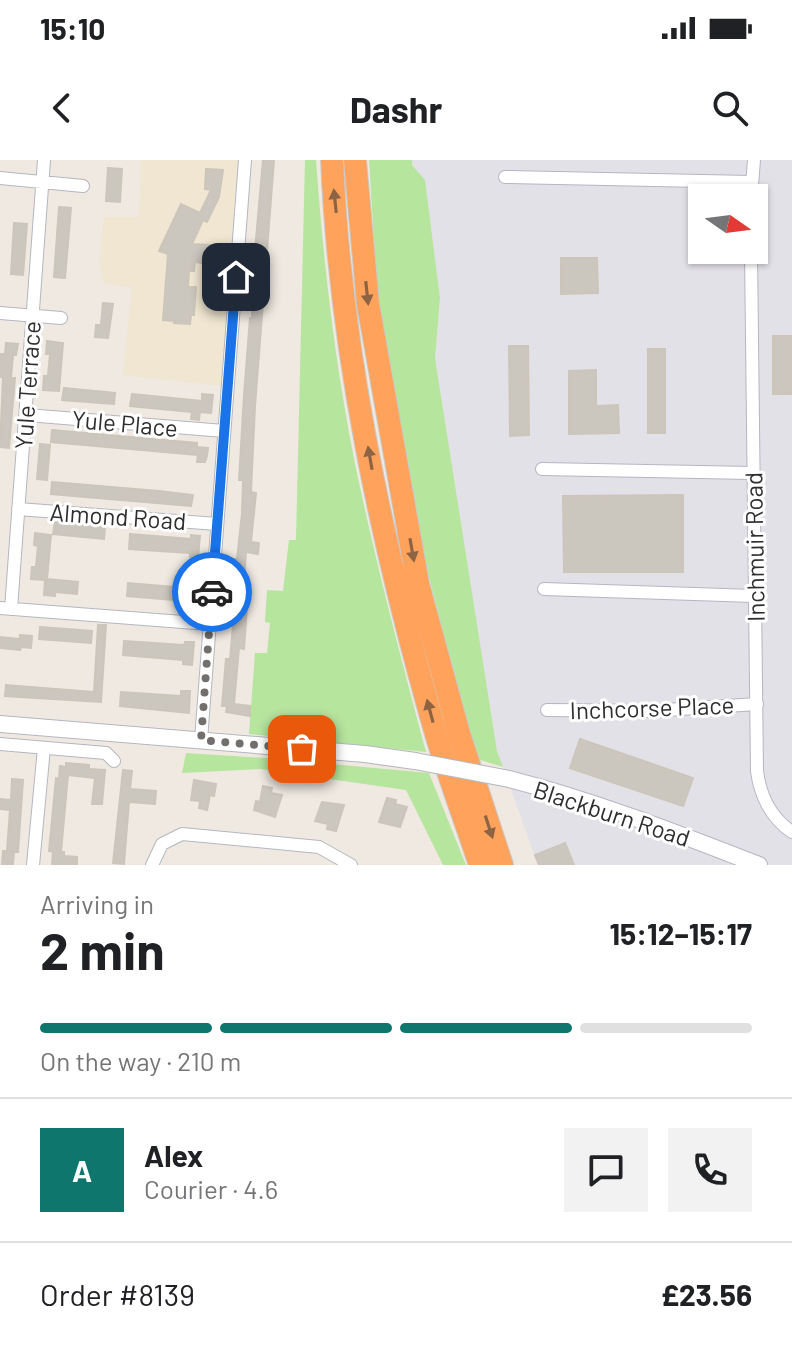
<!DOCTYPE html>
<html lang="en">
<head>
<meta charset="utf-8">
<style>
  :root { --surface:#fff; --page:#f2f2f2; --text:#202124; --muted:#757577; --line:#e0e0e0; --accent:#0f766e }
  body { margin:0; font-family:Barlow,sans-serif; background:var(--page); color:var(--text); height:100vh; display:flex; flex-direction:column; font-size:30px; white-space:nowrap }
  * { box-sizing:border-box; margin:0 }
  p { font-size:26px; color:var(--muted) }
  .icon { flex:none; width:44px; height:44px; fill:none; stroke:currentColor; stroke-width:2; stroke-linecap:round; stroke-linejoin:round }
  .map { position:relative; height:705px; overflow:hidden }
  .side { display:flex; flex-direction:column; background:var(--surface); flex:1 }
  .side>* { flex:none }
  .needle { width:52px; rotate:104deg }
  .controls { position:absolute; left:688px; top:24px; display:grid; gap:16px }
  .controls a { display:grid; place-items:center; width:80px; height:80px; border-radius:0px; background:var(--surface); box-shadow:0 2px 6px #0004; font-size:40px }
  .pin { position:absolute; display:grid; place-items:center; width:68px; height:68px; color:#fff; margin:-34px; border-radius:16px; box-shadow:0 4px 12px #0006 }
  .courier { position:absolute; display:grid; place-items:center; width:80px; height:80px; margin:-40px; border:6px solid #1a73e8; border-radius:50%; background:#fff; color:#222; box-shadow:0 2px 10px #0007 }
  .headline em { font-style:normal; font-weight:700 }
  .headline div { display:flex; flex-direction:column-reverse }
  .headline { display:flex; align-items:center; justify-content:space-between; height:136px; padding:0 40px }
  h1 { font-size:52px; font-weight:700; line-height:60px }
  .bar { display:grid; grid-template-columns:repeat(4,1fr); gap:12px 8px; align-content:center; height:96px; padding:0 40px }
  .bar i { height:10px; border-radius:6px; background:var(--line) }
  .bar .selected { background:var(--accent) }
  .bar p { grid-column:span 4 }
  .line { display:flex; align-items:center; gap:20px; padding:0 40px; border-top:2px solid var(--line) }
  .line div { flex:1 }
  .round { display:grid; place-items:center; flex:none; width:84px; height:84px; border-radius:0px; background:var(--page) }
  .status { display:flex; justify-content:space-between; align-items:center; height:56px; padding:0 40px; background:var(--surface); direction:ltr }
  .status svg { height:22px; fill:currentColor }
  header { display:flex; justify-content:space-between; align-items:center; height:104px; padding:0 40px; background:var(--surface); font-size:36px; font-weight:700 }
  .map>svg:first-child { display:block }
  .industrial { fill:#e3e1e8; fill-rule:evenodd }
  .education { fill:#f0e6d1 }
  .green { fill:#b6e59e }
  .building { fill:#cbc7bf; stroke:#cbc5ba; stroke-width:2 }
  .lines { fill:none; stroke-linecap:round; stroke-linejoin:round }
  .street-casing { stroke:#b4b7c1; stroke-width:14 }
  .secondary-casing { stroke:#b4b7c1; stroke-width:18 }
  .highway-casing { stroke:#c9c9c9; stroke-width:24 }
  .street { stroke:#fff; stroke-width:12 }
  .secondary { stroke:#fff; stroke-width:16 }
  .highway { stroke:#ffa35c; stroke-width:22 }
  .secondary-bridge-casing { stroke:#b4b7c1; stroke-width:18; stroke-linecap:butt }
  .secondary-bridge { stroke:#fff; stroke-width:16 }
  .oneway { fill:#8c6343 }
  .done { stroke:#726f6d; stroke-width:8; stroke-dasharray:0 14.4 }
  .route { stroke:#1a73e8; stroke-width:10 }
  .labels { text-anchor:middle; dominant-baseline:central; stroke-width:6; stroke-linejoin:round; paint-order:stroke }
  .street-label { font-size:24px; fill:#2e2e2e; stroke:#fff }
</style>
</head>
<body>
<div class="status"><b>15:10</b><svg viewBox="0 0 49 12"><path d="M0 12V9h3v3zM5 12V6h3v6zM10 12V3h3v9zM15 12V0h3v12zM26 1h20v11H26zM47 4h2v5h-2z"/></svg></div>
<header><svg class="icon" aria-label="back" viewBox="0 0 24 24"><path d="M15 5l-7 7 7 7"/></svg>Dashr<svg class="icon" aria-label="search" viewBox="0 0 24 24"><circle cx="10" cy="10" r="6"/><path d="M15 15l6 6"/></svg></header>
<div class="map">
<svg width="792" height="705" viewBox="0 0 792 705">
  <rect width="100%" height="100%" fill="#efe9e1"/>
  <path class="industrial" d="M412 0H792V705H538L497 591 435 198 440 138 425 21 412 5ZM702 38H754V90H702Z"/>
  <path class="education" d="M141 0H238L221 226 123 215 132 127 104 124 99 105 104 57H139Z"/>
  <path class="green" d="M305 0H316C324 111 337 223 361 332 380 419 403 506 426 592L249 574 255 493H267L270 463 265 462 267 430 283 431 289 380H296Z
    M369 0H412V5L425 20 440 138 435 198 497 591 503 607 477 599C451 499 422 399 401 297 381 199 375 100 369 0Z
    M186 593 266 598 429 613 466 705H443L406 630 260 609 182 613Z"/>
  <path class="building" d="M263 0H274L255 246 251 332 256 333 251 382 259 383 258 394 246 392 243 432 248 433 244 489 239 488 234 544 250 546V556L226 552 227 546H222L226 499H230L234 454 237 420H232L234 399H237L242 353 243 320H239L244 235 250 158H252L253 113Z
    M108 8 122 9 120 42 106 41Z
    M206 9 223 10 219 37 207 62 203 60 192 84 211 85 210 104 195 102 194 111H189L188 127H196L194 155H191L190 164 174 163 175 161 163 160 168 94 159 91 181 44 200 53 211 30 205 29Z
    M59 47 71 48 65 118 54 117Z
    M14 63 27 64 23 115 11 114Z
    M561 98H597L598 133 561 134Z
    M103 143 113 144 108 178 95 177 96 165H101Z
    M773 176H792V234H773Z
    M47 181 63 183 59 231 43 230 44 216H48L50 194H46Z
    M6 183 18 184 16 195H13L11 218H15L9 288 0 287 3 217H0V210L1 194H5Z
    M509 186H528L529 275 510 276Z
    M648 189H665V273H648Z
    M596 210V246L618 245 619 273 569 274V211Z
    M64 228 115 233 114 244 62 240Z
    M132 234 202 241V234L213 235 211 253 200 252 199 260 191 259 192 252 130 246Z
    M52 270 197 283V287L208 288 207 296 205 302H197L198 295 51 282Z
    M40 284 50 285 47 320 37 319Z
    M52 322 159 331 193 335 191 346 51 334Z
    M683 335V412H564L563 336Z
    M55 362 105 367 104 379 53 374Z
    M35 373 51 375 47 419 78 422 77 434 55 432V436L44 435 45 420 31 419 32 407H36L38 386 34 385Z
    M130 374 191 379V375L200 376 198 398 190 397V393L129 389Z
    M188 422 197 423 195 446 186 445V441L127 436 128 423 187 428Z
    M98 465H106L101 542 5 536 6 525 94 532Z
    M40 467 92 471 91 483 39 479Z
    M20 475 32 476 31 488 21 487 20 490 0 488V477L20 479Z
    M124 481 184 485 185 482H194L192 505 183 504V500L123 495Z
    M181 531H190L189 553 120 546 121 532 181 536Z
    M580 579 693 618 683 646 570 608Z
    M66 603 89 605V609L105 610 102 644H92L95 618 68 615 61 692H64V696L77 697V705H52L53 692 49 691 56 618 59 619 60 606 66 607Z
    M123 610 132 611 130 629 156 631 155 644 129 642 124 704 113 703Z
    M12 619 23 620 18 692 8 691 14 692 13 705H2L3 691H7L10 650 0 649V639L11 640Z
    M194 620 216 624 214 636 210 635 207 650 199 648 200 641 191 640Z
    M263 626 272 628 271 633 282 635 275 657 254 650 256 641 260 642Z
    M387 638 396 640 395 644 407 647 400 667 379 662Z
    M322 642 344 645 336 671 327 669 328 664 315 661Z
    M565 683 574 705H539L535 695Z"/>
  <g class="lines">
    <g class="street-casing">
      <path id="street" d="M505 17 751 22
        M0 18 83 26
        M751 38 754 0
        M751 90 757 611C760 635 771 658 792 672
        M0 153 61 158
        M27 255 224 271
        M542 309 752 313
        M18 349 217 364
        M544 429 754 436
        M0 448 209 464
        M11 449 44 0
        M547 550 650 551 757 544
        M201 580 245 0
        M0 584 106 593 114 601
        M33 705 44 588
        M152 705 162 684 182 674 319 687 351 705"/>
    </g>
    <g class="secondary-casing">
      <path id="secondary" d="M0 564 365 594 415 601
        M509 619C595 641 676 673 759 705"/>
    </g>
    <g class="highway-casing">
      <path id="highway" d="M332 0C340 191 382 384 434 567 447 613 465 659 480 705
        M355 0 368 144 418 424 459 574 502 705"/>
    </g>
    <use href="#street" class="street"/>
    <use href="#secondary" class="secondary"/>
    <use href="#highway" class="highway"/>
    <g class="secondary-bridge-casing">
      <path id="secondary-bridge" d="M415 601 509 619"/>
    </g>
    <use href="#secondary-bridge" class="secondary-bridge"/>
  </g>
  <defs><path id="oneway-solid" d="M-6-.8H1V-3.2L6.5 0L1 3.2V.8H-6Z" transform="scale(2)"/></defs>
  <g class="oneway">
    <use href="#oneway-solid" transform="translate(335 41) rotate(-96)"/>
    <use href="#oneway-solid" transform="translate(367 133) rotate(84)"/>
    <use href="#oneway-solid" transform="translate(370 298) rotate(-100)"/>
    <use href="#oneway-solid" transform="translate(412 390) rotate(80)"/>
    <use href="#oneway-solid" transform="translate(430 551) rotate(-105)"/>
    <use href="#oneway-solid" transform="translate(489 667) rotate(72)"/>
  </g>
  <g class="lines">
    <path class="done" d="M212 432 201 580 302 589"/>
    <path class="route" d="M212 432 236 117"/>
  </g>
  <g class="labels">
    <g class="street-label">
      <text transform="translate(27 225) rotate(-86)">Yule Terrace</text>
      <text transform="translate(125 263) rotate(5)">Yule Place</text>
      <text transform="translate(118 356) rotate(4)">Almond Road</text>
      <text transform="translate(754 387) rotate(-91)">Inchmuir Road</text>
      <text transform="translate(652 547) rotate(-2)">Inchcorse Place</text>
      <text transform="translate(612 653) rotate(18)">Blackburn Road</text>
    </g>
  </g>
</svg>
<div class="controls">
<a><svg class="needle" viewBox="-14 -14 28 28"><path d="M0-13l5 13h-10z" fill="#e53935"/><path d="M0 13l5-13h-10z" fill="#757577"/></svg></a>
</div>
<div class="pin" style="left:302px;top:589px;background:#ea580c"><svg class="icon" aria-label="bag" viewBox="0 0 24 24"><path d="M5 8h14l-1 12H6zM9 8a3 3 0 0 1 6 0"/></svg></div>
<div class="pin" style="left:236px;top:117px;background:#1f2937"><svg class="icon" aria-label="home" viewBox="0 0 24 24"><path d="M3 11l9-7 9 7M6 9v11h12V9"/></svg></div>
<div class="courier" style="left:212px;top:432px"><svg class="icon" aria-label="car" viewBox="0 0 24 24"><path d="M5 17H2v-5l4-1 3-4h7l3 4 3 1v5h-3M9 17h6M6 11h13"/><circle cx="7" cy="17" r="2"/><circle cx="17" cy="17" r="2"/></svg></div>
</div>
<section class="side">
<div class="headline"><div><h1>2 min</h1><p>Arriving in</p></div><em>15:12–15:17</em></div>
<div class="bar"><i class="selected"></i><i class="selected"></i><i class="selected"></i><i></i><p>On the way · 210 m</p></div>
<div class="line" style="height:144px"><b class="round" style="background:var(--accent);color:#fff">A</b><div><b>Alex</b><p>Courier · 4.6</p></div><a class="round"><svg class="icon" aria-label="chat" viewBox="0 0 24 24"><path d="M4 5h16v11H9l-5 4z"/></svg></a><a class="round"><svg class="icon" aria-label="phone" viewBox="0 0 24 24"><path d="M5 4h4l2 5-3 2q2 4 5 5l2-3 5 2v4C11 20 4 13 5 4z"/></svg></a></div>
<div class="line" style="height:104px"><div>Order #8139</div><b>£23.56</b></div>
</section>
</body>
</html>
